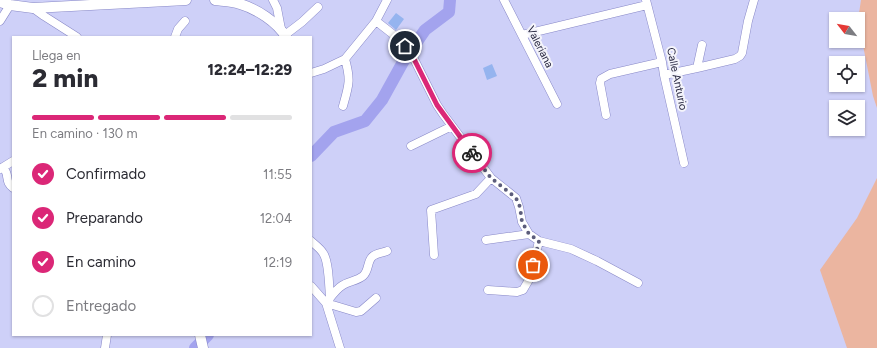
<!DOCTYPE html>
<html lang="es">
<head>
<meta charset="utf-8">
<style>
  :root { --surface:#fff; --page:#f7f7f7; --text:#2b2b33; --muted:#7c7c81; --line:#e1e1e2; --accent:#db2777 }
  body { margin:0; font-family:Figtree,sans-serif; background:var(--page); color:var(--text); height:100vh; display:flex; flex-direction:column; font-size:15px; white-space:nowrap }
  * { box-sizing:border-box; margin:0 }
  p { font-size:13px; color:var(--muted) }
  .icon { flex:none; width:22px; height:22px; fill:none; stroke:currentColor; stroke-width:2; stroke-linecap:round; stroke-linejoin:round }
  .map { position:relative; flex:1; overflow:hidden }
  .sheet { position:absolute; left:12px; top:36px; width:300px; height:300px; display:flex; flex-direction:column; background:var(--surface); border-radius:0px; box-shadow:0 1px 3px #0004 }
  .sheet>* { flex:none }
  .needle { width:26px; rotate:301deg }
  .tools { position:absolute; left:829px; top:12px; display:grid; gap:8px }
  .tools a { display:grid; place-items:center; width:36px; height:36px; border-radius:0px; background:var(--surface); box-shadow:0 1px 3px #0004; font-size:20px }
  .pin { position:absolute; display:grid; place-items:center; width:34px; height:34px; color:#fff; margin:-17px; border:2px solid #fff; border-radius:50%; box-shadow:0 1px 4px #0007 }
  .courier { position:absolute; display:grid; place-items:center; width:40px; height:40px; margin:-20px; border:3px solid #db2777; border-radius:50%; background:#fff; color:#222; box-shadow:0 1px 5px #0007 }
  .head em { font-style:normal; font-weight:800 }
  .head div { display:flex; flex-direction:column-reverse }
  .head { display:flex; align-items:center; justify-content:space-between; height:68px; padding:0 20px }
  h1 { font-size:26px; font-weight:800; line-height:30px }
  .bar { display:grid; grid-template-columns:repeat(4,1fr); gap:6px 4px; align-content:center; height:48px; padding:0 20px }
  .bar i { height:5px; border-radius:3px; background:var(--line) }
  .bar .active { background:var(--accent) }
  .bar p { grid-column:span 4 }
  ol { padding:0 20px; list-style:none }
  li { display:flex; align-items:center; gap:12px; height:44px }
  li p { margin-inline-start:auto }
  li .icon { padding:4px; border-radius:50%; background:var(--accent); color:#fff; stroke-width:4 }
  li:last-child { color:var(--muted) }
  li i { width:22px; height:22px; border:2px solid var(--line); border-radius:50% }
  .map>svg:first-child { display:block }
  .green { fill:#ebb5a0 }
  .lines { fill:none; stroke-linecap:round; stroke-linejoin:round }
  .river { stroke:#a3a3ee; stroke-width:12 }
  .building { fill:#95b4ef }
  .minor-casing { stroke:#8888c7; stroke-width:9 }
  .major-casing { stroke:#8888c7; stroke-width:11 }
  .minor { stroke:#fff; stroke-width:8 }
  .major { stroke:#fff; stroke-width:10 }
  .done { stroke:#5c5d7b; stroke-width:4; stroke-dasharray:0 7.2 }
  .route { stroke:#db2777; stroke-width:5 }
  .labels { text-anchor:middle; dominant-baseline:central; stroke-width:4; stroke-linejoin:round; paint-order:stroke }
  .street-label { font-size:11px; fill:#1f1f38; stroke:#f4f4fb }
</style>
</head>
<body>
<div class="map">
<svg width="877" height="348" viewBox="0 0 877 348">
  <rect width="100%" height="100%" fill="#ced0f8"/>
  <path class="green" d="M861 0H877V108L873 96 858 20Z
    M877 178V348H847L820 270 857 218Z"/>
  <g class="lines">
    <path class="river" d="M311 156 334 132 365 121 382 100 403 62 425 30 449 12 450 0
      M195 348 208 335"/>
  </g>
  <path class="building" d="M396 13 404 19 396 30 388 23Z
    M492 64 497 76 487 80 483 68Z"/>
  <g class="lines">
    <g class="minor-casing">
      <path id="minor" d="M273 0 277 8 281 29
        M504 0 557 104
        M646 0 662 62 664 75 684 163
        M33 8 44 16 77 37
        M0 21 10 5
        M376 21 399 39 411 53 437 105 443 114 491 178 516 198 519 207 522 222 529 234 539 241 571 249 597 261 638 283
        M285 35 302 22 318 7
        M522 35 647 5
        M175 37 178 29 185 21
        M697 68 702 45
        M311 73 324 69 345 59 376 21 387 0
        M664 75 697 68 735 59 740 56 742 53 748 21 754 0
        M343 106C349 85 351 80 345 59
        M606 115 600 83 601 79 610 74 662 62
        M411 146 452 126
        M3 167C5 170 7 173 7 176 8 182 8 184 13 188
        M0 169 13 161
        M486 240 529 234
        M311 241C315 245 320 248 323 253 329 261 329 286 330 298
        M434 255 431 210 476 194 491 178
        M311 286 326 303 340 348
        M488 290 517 292 523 290 530 278 539 241
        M326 303C331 297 336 289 343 285 349 281 357 281 363 276 369 271 367 262 372 257 376 253 383 253 387 251
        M326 303 356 312 361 311 376 298
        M105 348 107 335"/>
    </g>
    <g class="major-casing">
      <path id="major" d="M215 0C223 1 232 1 240 4 257 9 277 22 286 37
        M0 2 10 5 33 8 186 0
        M200 335 203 348"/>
    </g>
    <use href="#minor" class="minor"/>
    <use href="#major" class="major"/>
  </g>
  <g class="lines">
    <path class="done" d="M472 153 491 178 516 198 520 207 522 222 529 234 539 241 533 265"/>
    <path class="route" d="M405 46 411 53 437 105 472 153"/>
  </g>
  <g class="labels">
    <g class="street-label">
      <text transform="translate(540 47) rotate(63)">Valeriana</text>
      <text transform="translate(677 79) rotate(78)">Calle Anturio</text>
    </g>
  </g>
</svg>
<div class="tools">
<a><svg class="needle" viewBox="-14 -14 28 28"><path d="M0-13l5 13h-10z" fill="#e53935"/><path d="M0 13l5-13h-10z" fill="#7c7c81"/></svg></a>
<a><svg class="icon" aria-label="locate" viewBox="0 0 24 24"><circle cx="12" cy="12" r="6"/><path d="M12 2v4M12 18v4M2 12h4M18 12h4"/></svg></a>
<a><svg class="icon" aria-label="layers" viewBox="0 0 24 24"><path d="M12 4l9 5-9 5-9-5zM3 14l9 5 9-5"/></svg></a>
</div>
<div class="pin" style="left:533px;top:265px;background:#ea580c"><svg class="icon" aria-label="bag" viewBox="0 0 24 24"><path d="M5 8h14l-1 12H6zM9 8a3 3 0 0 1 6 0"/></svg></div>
<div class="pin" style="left:405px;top:46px;background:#1f2937"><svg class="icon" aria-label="home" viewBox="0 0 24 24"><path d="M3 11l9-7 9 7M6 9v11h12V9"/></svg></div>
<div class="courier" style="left:472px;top:153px"><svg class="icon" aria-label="bike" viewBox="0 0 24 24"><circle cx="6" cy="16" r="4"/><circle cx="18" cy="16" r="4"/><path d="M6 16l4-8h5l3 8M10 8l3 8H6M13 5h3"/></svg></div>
<section class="sheet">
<div class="head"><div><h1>2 min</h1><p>Llega en</p></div><em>12:24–12:29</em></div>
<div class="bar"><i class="active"></i><i class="active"></i><i class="active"></i><i></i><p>En camino · 130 m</p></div>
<ol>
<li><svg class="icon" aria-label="check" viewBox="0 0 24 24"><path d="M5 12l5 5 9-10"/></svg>Confirmado<p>11:55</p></li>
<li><svg class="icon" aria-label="check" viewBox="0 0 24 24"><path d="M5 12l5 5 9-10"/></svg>Preparando<p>12:04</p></li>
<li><svg class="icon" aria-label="check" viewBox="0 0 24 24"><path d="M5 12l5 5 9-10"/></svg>En camino<p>12:19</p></li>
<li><i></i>Entregado</li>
</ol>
</section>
</div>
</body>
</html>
